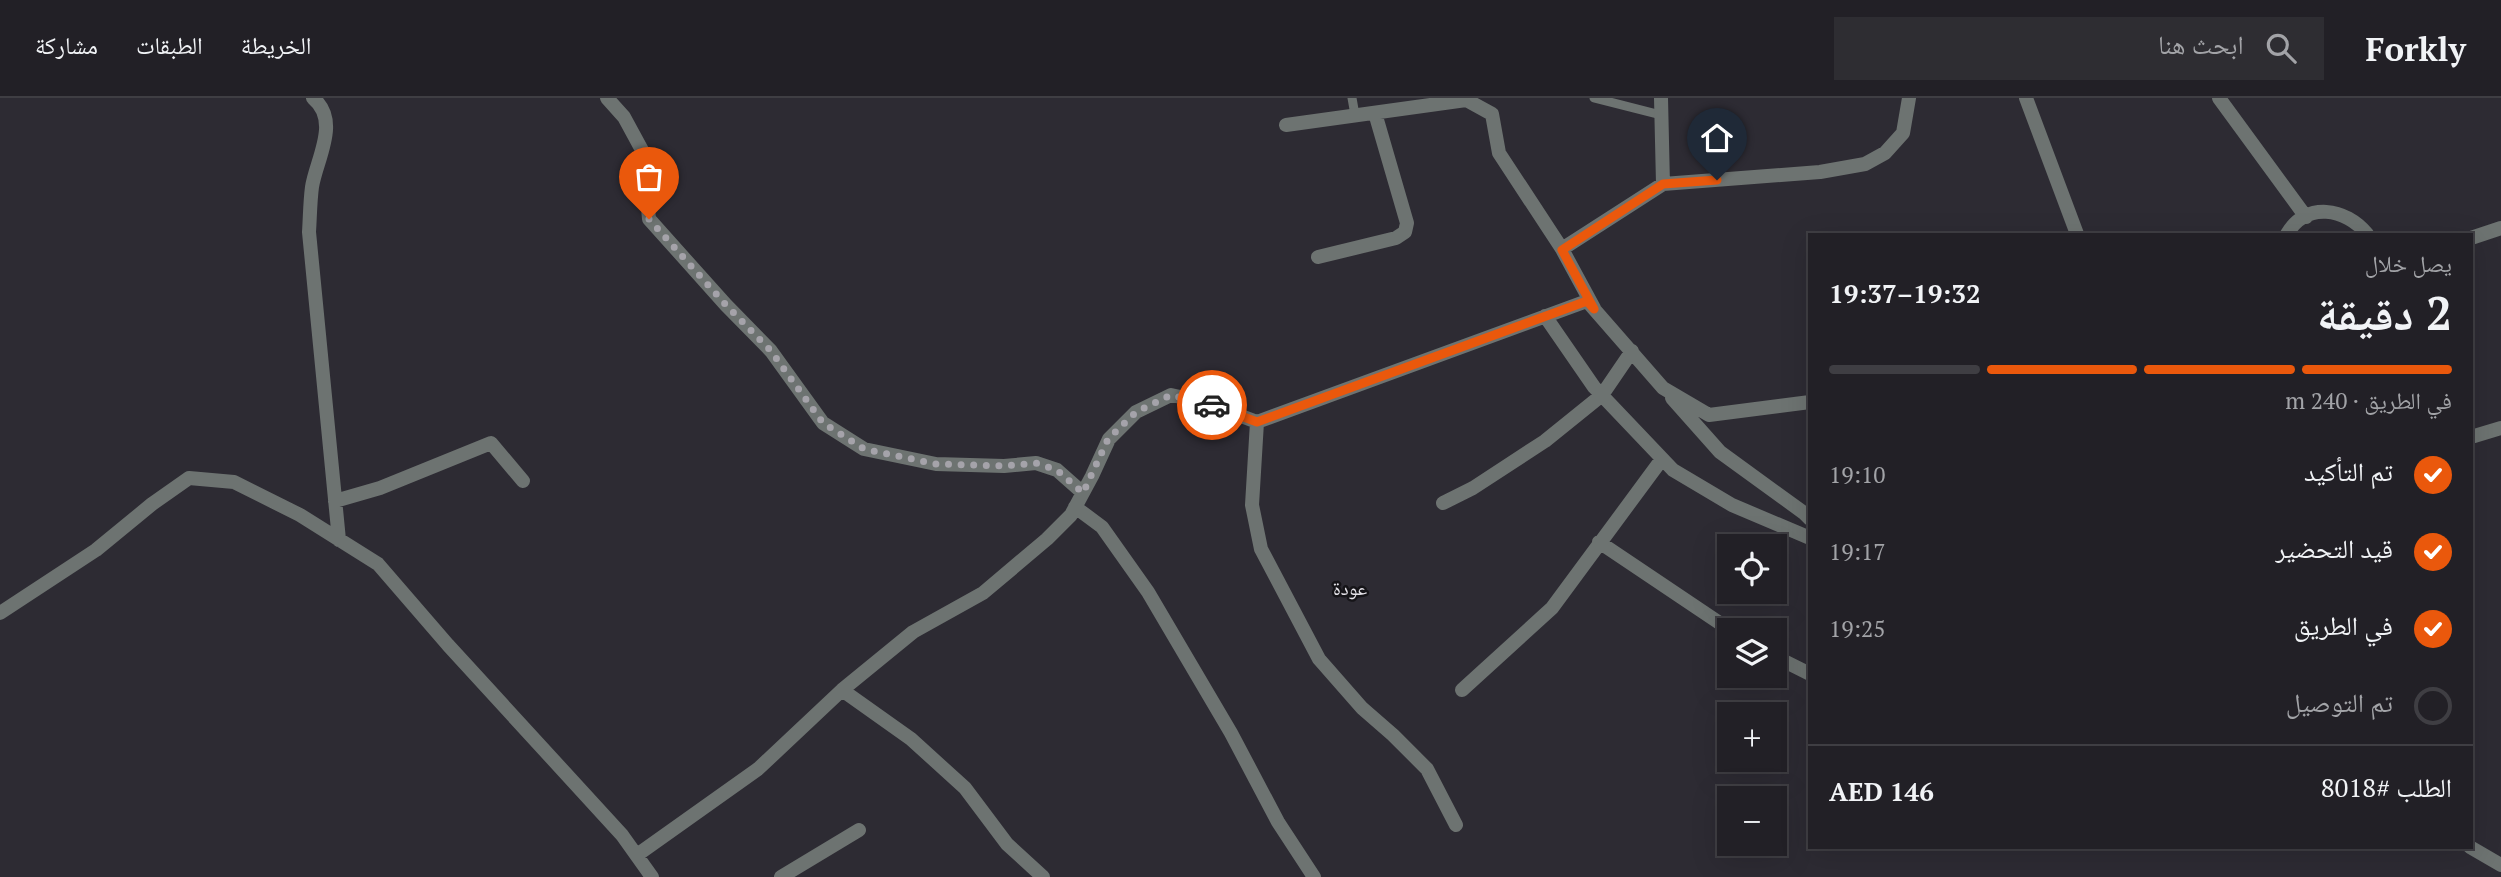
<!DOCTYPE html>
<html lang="ar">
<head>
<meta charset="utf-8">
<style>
  :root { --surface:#222026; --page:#2e2d32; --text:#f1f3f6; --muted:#a2a3a7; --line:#3f3e43; --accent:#ea580c }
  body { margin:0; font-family:"PT Serif","Noto Naskh Arabic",serif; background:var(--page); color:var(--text); direction:rtl; height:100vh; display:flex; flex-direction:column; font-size:26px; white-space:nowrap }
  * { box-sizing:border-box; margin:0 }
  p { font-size:23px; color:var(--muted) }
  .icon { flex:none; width:38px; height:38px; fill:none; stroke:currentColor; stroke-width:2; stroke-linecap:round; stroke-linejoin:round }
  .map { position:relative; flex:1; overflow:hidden; direction:ltr }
  .side { position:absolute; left:1808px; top:135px; width:665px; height:616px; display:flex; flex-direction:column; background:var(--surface); border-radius:0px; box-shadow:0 7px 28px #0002,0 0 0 2px var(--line); direction:rtl }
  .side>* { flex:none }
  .controls { position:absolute; left:1717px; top:436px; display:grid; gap:14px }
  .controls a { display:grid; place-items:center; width:70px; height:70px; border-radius:0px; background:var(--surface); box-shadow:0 7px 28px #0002,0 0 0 2px var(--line); font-size:35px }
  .pin { position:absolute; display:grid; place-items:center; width:60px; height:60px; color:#fff; margin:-72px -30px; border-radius:50% 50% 50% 0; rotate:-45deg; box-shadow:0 0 7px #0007 }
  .pin .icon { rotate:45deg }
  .courier { position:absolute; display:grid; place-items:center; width:70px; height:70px; margin:-35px; border:5px solid #ea580c; border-radius:50%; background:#fff; color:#222; box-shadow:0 2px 9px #0007 }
  .headline em { font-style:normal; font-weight:800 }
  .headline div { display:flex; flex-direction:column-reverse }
  .headline { display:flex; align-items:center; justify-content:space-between; height:119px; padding:0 21px }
  h1 { font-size:46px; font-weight:800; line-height:52px }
  .bar { display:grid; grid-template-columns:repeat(4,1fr); gap:10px 7px; align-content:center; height:84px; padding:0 21px }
  .bar i { height:9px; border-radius:5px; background:var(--line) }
  .bar .current { background:var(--accent) }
  .bar p { grid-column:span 4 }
  .line { display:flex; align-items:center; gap:18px; padding:0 21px; border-top:2px solid var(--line) }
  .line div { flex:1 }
  ol { padding:0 21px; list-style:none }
  li { display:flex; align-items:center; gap:21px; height:77px }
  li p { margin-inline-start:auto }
  li .icon { padding:7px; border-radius:50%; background:var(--accent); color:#fff; stroke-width:4 }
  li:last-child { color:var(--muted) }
  li i { width:38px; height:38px; border:4px solid var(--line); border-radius:50% }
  header { display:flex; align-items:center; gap:42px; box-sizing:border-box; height:98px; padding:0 35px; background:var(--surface); border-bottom:2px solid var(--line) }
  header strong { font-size:33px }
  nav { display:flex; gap:38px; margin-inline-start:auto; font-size:24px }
  .search { width:490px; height:63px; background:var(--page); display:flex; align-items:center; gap:18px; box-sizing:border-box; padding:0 24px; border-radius:0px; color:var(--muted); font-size:26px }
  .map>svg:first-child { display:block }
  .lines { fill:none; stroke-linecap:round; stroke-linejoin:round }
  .lane { stroke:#6d7371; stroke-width:9 }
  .street { stroke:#6d7371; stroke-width:14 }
  .done { stroke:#a5a3aa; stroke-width:7; stroke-dasharray:0 12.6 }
  .route { stroke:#ea580c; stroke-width:9 }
  .labels { text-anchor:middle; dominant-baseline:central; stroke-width:5; stroke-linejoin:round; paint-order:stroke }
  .neighbourhood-label { font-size:19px; fill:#e6e4ea; stroke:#151418 }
</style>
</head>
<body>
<header>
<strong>Forkly</strong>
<div class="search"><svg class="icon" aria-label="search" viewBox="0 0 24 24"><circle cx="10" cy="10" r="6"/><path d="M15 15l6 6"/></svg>ابحث هنا</div>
<nav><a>الخريطة</a><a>الطبقات</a><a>مشاركة</a></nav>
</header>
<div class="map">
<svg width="2501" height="779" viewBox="0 0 2501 779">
  <rect width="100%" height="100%" fill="#2d2b33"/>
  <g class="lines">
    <path class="lane" d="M1352 0 1355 17
      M1594 0 1661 17"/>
    <path class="street" d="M313 0C341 23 316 62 312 89 310 104 310 119 309 134L339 442
      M607 0 624 19 643 54 649 121 726 207 771 253 823 325 864 351 936 366 1004 368 1036 365 1057 372 1083 395
      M1463 0 1492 16 1499 55 1562 151 1594 210
      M1661 0 1663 86
      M2026 0 2077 136
      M2219 0 2306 119
      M1286 27 1466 2
      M2287 136C2306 103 2346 110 2367 136
      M2471 140 2501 130
      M1562 151 1663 86 1820 74 1865 66 1885 55 1903 35 1909 0
      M1318 159 1396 140 1405 134 1407 125 1375 15
      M1545 218 1594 289 1673 372 1732 407 1810 440
      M1672 300 1720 354 1804 415 1810 421
      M1257 324 1252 407 1261 451 1319 561 1362 610 1393 637 1427 671 1456 727
      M2471 339 2501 330
      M335 403 380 390 491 345 523 383
      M1443 405 1473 390 1545 343 1602 297 1632 253
      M1075 409 1102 429 1148 494 1231 635 1278 724 1314 779
      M1599 444 1730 532
      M0 515 96 452 152 406 189 380 234 384 300 417 378 466 448 547 622 737 652 779
      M1774 558 1810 576
      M842 592 911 641 965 690 1007 746 1043 779
      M1462 592 1552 510 1662 361
      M2470 749 2501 767
      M637 757 758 671 842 592 913 534 983 495 1047 441 1071 417 1092 378 1109 341 1136 314 1171 297 1204 304 1257 324 1587 203 1663 290 1709 317 1810 304
      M781 779 859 732"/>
  </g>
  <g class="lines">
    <path class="done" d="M649 121 726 207 771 253 823 325 864 351 936 366 1004 368 1036 365 1057 372 1083 395 1108 341 1136 314 1171 297 1212 307"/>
    <path class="route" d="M1212 307 1257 324 1587 203 1594 211 1562 152 1663 86 1717 82"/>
  </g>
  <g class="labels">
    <g class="neighbourhood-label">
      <text x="1350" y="489">عودة</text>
    </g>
  </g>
</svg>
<div class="controls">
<a><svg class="icon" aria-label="locate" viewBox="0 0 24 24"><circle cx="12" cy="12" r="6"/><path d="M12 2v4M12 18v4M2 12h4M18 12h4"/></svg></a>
<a><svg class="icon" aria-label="layers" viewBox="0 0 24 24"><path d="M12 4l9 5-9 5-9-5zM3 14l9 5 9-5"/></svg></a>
<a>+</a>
<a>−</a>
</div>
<div class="pin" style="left:649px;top:121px;background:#ea580c"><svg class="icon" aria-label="bag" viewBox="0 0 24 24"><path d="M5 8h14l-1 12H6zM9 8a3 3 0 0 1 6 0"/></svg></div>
<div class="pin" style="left:1717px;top:82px;background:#1f2937"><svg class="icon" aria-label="home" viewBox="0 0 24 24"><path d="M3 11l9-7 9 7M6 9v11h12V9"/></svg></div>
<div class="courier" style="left:1212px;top:307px"><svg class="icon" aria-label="car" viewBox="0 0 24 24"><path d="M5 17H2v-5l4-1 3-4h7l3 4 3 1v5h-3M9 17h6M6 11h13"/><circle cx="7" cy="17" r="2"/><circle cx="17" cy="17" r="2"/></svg></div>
<section class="side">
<div class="headline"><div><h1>2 دقيقة</h1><p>يصل خلال</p></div><em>19:32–19:37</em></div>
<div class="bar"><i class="current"></i><i class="current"></i><i class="current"></i><i></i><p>في الطريق · 240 m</p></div>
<ol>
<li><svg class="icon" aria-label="check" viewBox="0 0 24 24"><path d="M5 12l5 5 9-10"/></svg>تم التأكيد<p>19:10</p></li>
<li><svg class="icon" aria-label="check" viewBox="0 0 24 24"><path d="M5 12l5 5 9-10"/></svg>قيد التحضير<p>19:17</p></li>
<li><svg class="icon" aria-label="check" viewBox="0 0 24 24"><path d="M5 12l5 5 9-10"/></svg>في الطريق<p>19:25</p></li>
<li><i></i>تم التوصيل</li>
</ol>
<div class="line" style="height:91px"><div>الطلب #8018</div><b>AED 146</b></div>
</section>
</div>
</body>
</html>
